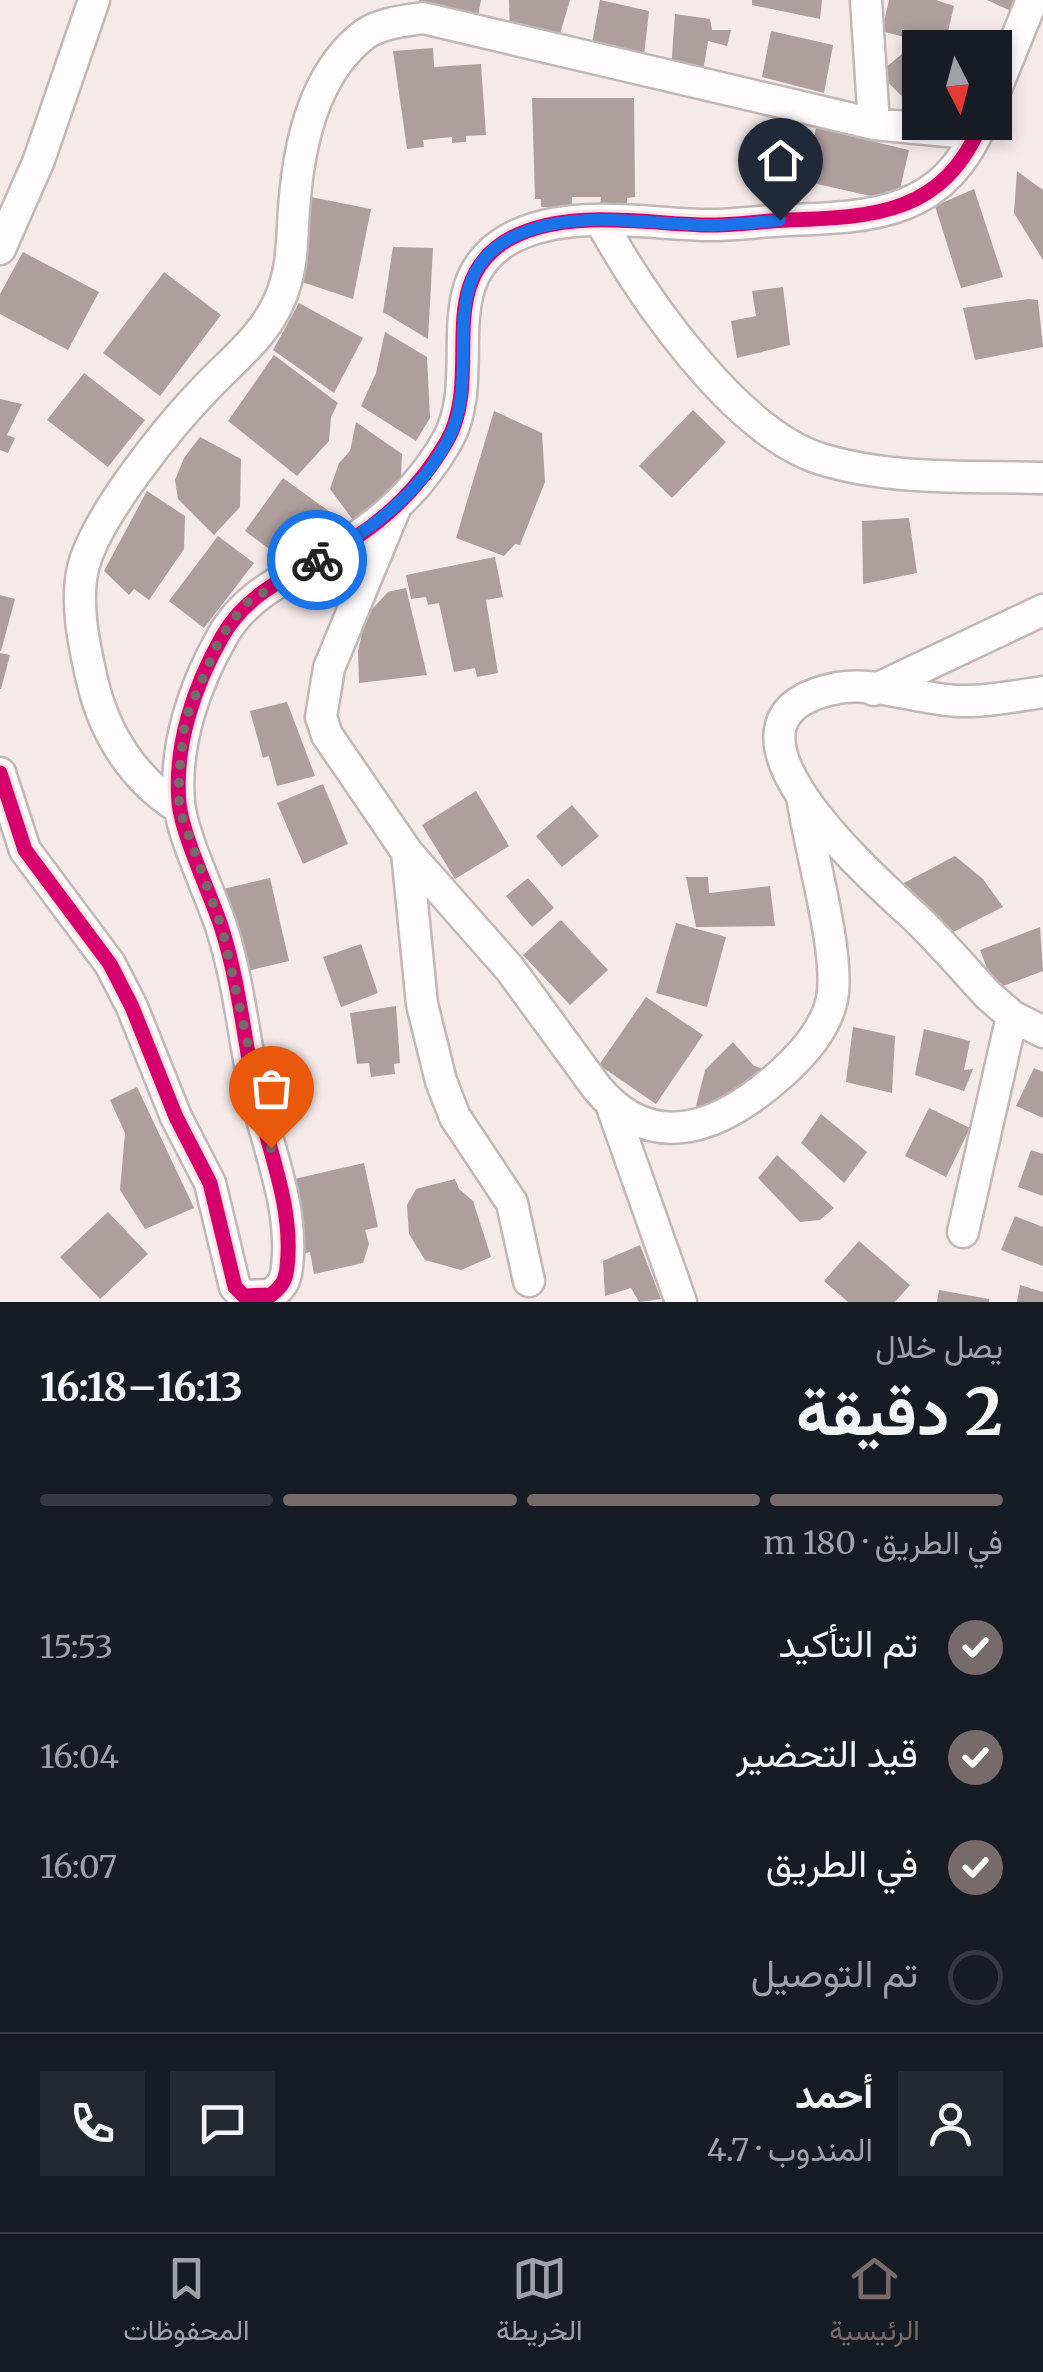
<!DOCTYPE html>
<html lang="ar">
<head>
<meta charset="utf-8">
<style>
  :root { --surface:#171b24; --page:#242831; --text:#f1f3f6; --muted:#9ea1a6; --line:#363941; --accent:#776a6a }
  body { margin:0; font-family:Merriweather,Vazirmatn,serif; background:var(--page); color:var(--text); direction:rtl; height:100vh; display:flex; flex-direction:column; font-size:38px; white-space:nowrap }
  * { box-sizing:border-box; margin:0 }
  p { font-size:32px; color:var(--muted) }
  .icon { flex:none; width:55px; height:55px; fill:none; stroke:currentColor; stroke-width:2; stroke-linecap:round; stroke-linejoin:round }
  .map { position:relative; height:1302px; overflow:hidden; direction:ltr }
  .details { display:flex; flex-direction:column; background:var(--surface); flex:1 }
  .details>* { flex:none }
  .needle { width:65px; rotate:174deg }
  .fabs { position:absolute; left:902px; top:30px; display:grid; gap:20px }
  .fabs a { display:grid; place-items:center; width:110px; height:110px; border-radius:0px; background:var(--surface); box-shadow:0 5px 15px #0003; font-size:50px }
  .pin { position:absolute; display:grid; place-items:center; width:85px; height:85px; color:#fff; margin:-102px -42px; border-radius:50% 50% 50% 0; rotate:-45deg; box-shadow:0 0 10px #0007 }
  .pin .icon { rotate:45deg }
  .courier { position:absolute; display:grid; place-items:center; width:100px; height:100px; margin:-50px; border:8px solid #1a73e8; border-radius:50%; background:#fff; color:#222; box-shadow:0 2px 12px #0007 }
  .head em { font-style:normal; font-weight:700 }
  .head div { display:flex; flex-direction:column-reverse }
  .head { display:flex; align-items:center; justify-content:space-between; height:170px; padding:0 40px }
  h1 { font-size:65px; font-weight:700; line-height:75px }
  .bar { display:grid; grid-template-columns:repeat(4,1fr); gap:15px 10px; align-content:center; height:120px; padding:0 40px }
  .bar i { height:12px; border-radius:8px; background:var(--line) }
  .bar .active { background:var(--accent) }
  .bar p { grid-column:span 4 }
  .line { display:flex; align-items:center; gap:25px; padding:0 40px; border-top:2px solid var(--line) }
  .line div { flex:1 }
  .round { display:grid; place-items:center; flex:none; width:105px; height:105px; border-radius:0px; background:var(--page) }
  ol { padding:0 40px; list-style:none }
  li { display:flex; align-items:center; gap:30px; height:110px }
  li p { margin-inline-start:auto }
  li .icon { padding:10px; border-radius:50%; background:var(--accent); color:#fff; stroke-width:4 }
  li:last-child { color:var(--muted) }
  li i { width:55px; height:55px; border:5px solid var(--line); border-radius:50% }
  .menu { display:flex; justify-content:space-around; align-items:center; height:140px; border-top:2px solid var(--line); background:var(--surface); font-size:28px; color:var(--muted) }
  .menu a { display:grid; justify-items:center; gap:5px }
  .menu .active { color:var(--accent) }
  .map>svg:first-child { display:block }
  .building { fill:#ae9e9e }
  .lines { fill:none; stroke-linecap:round; stroke-linejoin:round }
  .minor-casing { stroke:#c2b6b6; stroke-width:35 }
  .minor { stroke:#fefcfc; stroke-width:30 }
  .cycleway-casing { stroke:#fbe4e3; stroke-width:21 }
  .cycleway { stroke:#d6006c; stroke-width:15 }
  .done { stroke:#776a6a; stroke-width:10; stroke-dasharray:0 18 }
  .route { stroke:#1a73e8; stroke-width:12 }
</style>
</head>
<body>
<div class="map">
<svg width="1043" height="1302" viewBox="0 0 1043 1302">
  <rect width="100%" height="100%" fill="#f5e9e9"/>
  <path class="building" d="M419 0H481L477 22 418 11Z
    M509 0H570L557 44 510 36Z
    M600 0 649 11 644 55 591 49Z
    M752 0H822L820 19 752 5Z
    M889 0H936L954 6 944 48 882 31Z
    M987 0H1018L1013 12Z
    M675 14 710 19 712 30H731L727 46 708 41 703 72 671 71Z
    M771 31 833 45 824 93 762 77Z
    M433 48 434 67 481 64 486 135 466 136V142L452 143V137L423 140 424 147 407 149 393 51Z
    M909 48 920 55V115L879 73Z
    M532 98H634L635 197 627 198V204H600L601 197H572V207H541V199H535Z
    M816 128 909 150 897 202 804 181Z
    M1017 171 1043 190V260L1014 213Z
    M974 189 1003 277 961 288 935 206Z
    M311 197 371 209 353 299 296 280Z
    M393 247 433 248 428 339 383 312Z
    M23 252 99 292 68 350 0 314V294Z
    M164 272 221 315 160 396 103 353Z
    M783 287 790 345 737 358 731 321 756 316 752 291Z
    M1029 299 1038 300 1043 347 975 360 963 308Z
    M299 303 363 338 334 393 273 350Z
    M385 332 427 357 430 418 416 441 361 406 376 373Z
    M274 355 338 403 331 417 329 441 297 476 228 421Z
    M84 373 145 420 108 467 47 420Z
    M0 399 22 404 7 435 15 438 8 453 0 450Z
    M693 410 726 442 672 498 639 466Z
    M494 411 542 433 545 482 520 545 515 544 504 556 456 538Z
    M356 422 402 454 401 477 390 499 356 524 330 489 339 463 350 451Z
    M200 437 241 459 240 507 214 535 178 499 175 480 184 458Z
    M283 478 330 512 291 565 245 531Z
    M147 491 185 516 184 549 149 600 134 589 129 595 104 571Z
    M909 518 917 573 863 584 862 521Z
    M218 536 254 563 204 628 169 601Z
    M495 557 503 597 486 600 498 673 477 677 475 668 454 672 439 603 428 605 426 597 411 599 406 575Z
    M406 588 427 675 359 683 358 651 363 629 358 624 388 592Z
    M0 595 15 599 1 651H0Z
    M0 653 10 655 1 689H0Z
    M287 702 315 776 277 786 269 756 263 758 250 711Z
    M323 784 348 844 303 864 277 803Z
    M476 791 509 846 455 879 422 825Z
    M572 805 599 836 562 867 536 836Z
    M955 856 983 879 1003 907 941 938 900 885Z
    M686 877H708L709 893 770 886 775 926 696 927Z
    M270 878 289 961 243 972 223 889Z
    M528 878 554 908 532 927 506 896Z
    M561 920 608 970 570 1005 523 955Z
    M676 923 726 937 707 1007 656 993Z
    M1040 927 1043 971 995 989 980 950Z
    M361 944 378 993 341 1007 323 957Z
    M646 997 703 1035 656 1104 599 1065Z
    M396 1006 400 1063 394 1064 395 1074 371 1077 369 1063 357 1064 350 1013Z
    M853 1027 895 1036 892 1093 846 1082Z
    M924 1029 970 1041 964 1070 973 1069 964 1091 915 1075Z
    M733 1042 754 1066 767 1070 713 1110 696 1106 705 1070Z
    M1034 1068 1043 1072V1118L1016 1106Z
    M137 1087 194 1208 145 1229 120 1190 125 1133 110 1100Z
    M929 1108 970 1128 946 1177 905 1156Z
    M821 1114 867 1152 844 1183 801 1143Z
    M1031 1150 1043 1154V1196L1018 1187Z
    M777 1155 834 1208 820 1220 800 1222 758 1178Z
    M364 1163 378 1227 365 1230 369 1244 363 1263 314 1274 310 1252 297 1255 281 1182Z
    M455 1179 459 1189 473 1201 491 1257 461 1270 425 1260 409 1234 407 1205 416 1189Z
    M108 1212 148 1254 100 1299 60 1257Z
    M1015 1216 1043 1227V1266L1001 1250Z
    M859 1241 910 1285 895 1302H848L824 1281Z
    M640 1245 661 1299 639 1302 631 1288 605 1296 603 1261Z
    M1020 1285 1043 1292V1302H1017Z
    M939 1290 989 1299V1302H937Z"/>
  <g class="lines">
    <g class="minor-casing">
      <path id="minor" d="M866 0 874 124
        M995 91 1032 0
        M600 220C642 297 735 432 821 459 892 481 970 476 1043 478
        M0 249 39 160 94 0
        M396 506 329 668 321 717 327 735 407 852 510 969 597 1088C655 1158 725 1124 781 1074 803 1054 826 1029 832 999 841 954 809 848 802 796
        M874 690 1043 610
        M1043 692C1016 696 986 702 959 701 921 700 875 681 838 688 687 716 870 875 915 917 941 942 964 969 988 995L1012 1016 1043 1032
        M0 773 25 850 110 964 132 1007 176 1117 210 1183 235 1287 244 1296 271 1295C281 1287 286 1281 287 1267 294 1209 269 1151 256 1096 244 1040 239 981 221 926 210 893 182 835 179 803 174 746 194 686 222 637 250 586 305 571 352 540 391 515 424 481 447 441 485 374 430 280 513 237 569 209 642 223 702 225 731 226 760 221 789 220 875 217 944 214 982 122
        M179 808C133 779 104 733 92 680 84 645 75 604 83 568 96 516 169 426 207 387 233 360 264 336 279 301 295 266 291 234 295 197 300 140 316 71 365 34 381 23 404 21 423 18L874 124 957 132 980 127
        M407 852 422 1004 441 1081 455 1117 512 1203 529 1281
        M611 1104 681 1302
        M963 1232 1012 1016"/>
    </g>
    <use href="#minor" class="minor"/>
    <g class="cycleway-casing">
      <path id="cycleway" d="M0 773 25 850 110 964 132 1007 176 1117 210 1183 235 1287 244 1296 271 1295C281 1287 286 1281 287 1267 294 1209 269 1151 256 1096 244 1040 239 981 221 926 210 893 182 835 179 803 174 746 194 686 222 637 250 586 305 571 352 540 391 515 424 481 447 441 485 374 430 280 513 237 569 209 642 223 702 225 731 226 760 221 789 220 875 217 944 214 982 122"/>
    </g>
    <use href="#cycleway" class="cycleway"/>
  </g>
  <g class="lines">
    <path class="done" d="M271 1148 222 928 179 808V775L185 720 220 638 246 603 317 560"/>
    <path class="route" d="M317 560C370 531 421 493 449 438 484 371 430 273 517 235 575 209 644 224 705 225 730 226 755 223 780 220"/>
  </g>
</svg>
<div class="fabs">
<a><svg class="needle" viewBox="-14 -14 28 28"><path d="M0-13l5 13h-10z" fill="#e53935"/><path d="M0 13l5-13h-10z" fill="#9ea1a6"/></svg></a>
</div>
<div class="pin" style="left:271px;top:1148px;background:#ea580c"><svg class="icon" aria-label="bag" viewBox="0 0 24 24"><path d="M5 8h14l-1 12H6zM9 8a3 3 0 0 1 6 0"/></svg></div>
<div class="pin" style="left:780px;top:220px;background:#1f2937"><svg class="icon" aria-label="home" viewBox="0 0 24 24"><path d="M3 11l9-7 9 7M6 9v11h12V9"/></svg></div>
<div class="courier" style="left:317px;top:560px"><svg class="icon" aria-label="bike" viewBox="0 0 24 24"><circle cx="6" cy="16" r="4"/><circle cx="18" cy="16" r="4"/><path d="M6 16l4-8h5l3 8M10 8l3 8H6M13 5h3"/></svg></div>
</div>
<section class="details">
<div class="head"><div><h1>2 دقيقة</h1><p>يصل خلال</p></div><em>16:13–16:18</em></div>
<div class="bar"><i class="active"></i><i class="active"></i><i class="active"></i><i></i><p>في الطريق · 180 m</p></div>
<ol>
<li><svg class="icon" aria-label="check" viewBox="0 0 24 24"><path d="M5 12l5 5 9-10"/></svg>تم التأكيد<p>15:53</p></li>
<li><svg class="icon" aria-label="check" viewBox="0 0 24 24"><path d="M5 12l5 5 9-10"/></svg>قيد التحضير<p>16:04</p></li>
<li><svg class="icon" aria-label="check" viewBox="0 0 24 24"><path d="M5 12l5 5 9-10"/></svg>في الطريق<p>16:07</p></li>
<li><i></i>تم التوصيل</li>
</ol>
<div class="line" style="height:180px"><a class="round"><svg class="icon" aria-label="person" viewBox="0 0 24 24"><circle cx="12" cy="8" r="4"/><path d="M4 21q1-7 8-7t8 7"/></svg></a><div><b>أحمد</b><p>المندوب · 4.7</p></div><a class="round"><svg class="icon" aria-label="chat" viewBox="0 0 24 24"><path d="M4 5h16v11H9l-5 4z"/></svg></a><a class="round"><svg class="icon" aria-label="phone" viewBox="0 0 24 24"><path d="M5 4h4l2 5-3 2q2 4 5 5l2-3 5 2v4C11 20 4 13 5 4z"/></svg></a></div>
</section>
<nav class="menu">
<a class="active"><svg class="icon" aria-label="home" viewBox="0 0 24 24"><path d="M3 11l9-7 9 7M6 9v11h12V9"/></svg>الرئيسية</a>
<a><svg class="icon" aria-label="map" viewBox="0 0 24 24"><path d="M3 6l6-2 6 2 6-2v14l-6 2-6-2-6 2zM9 4v14M15 6v14"/></svg>الخريطة</a>
<a><svg class="icon" aria-label="saved" viewBox="0 0 24 24"><path d="M7 4h10v16l-5-4-5 4z"/></svg>المحفوظات</a>
</nav>
</body>
</html>
